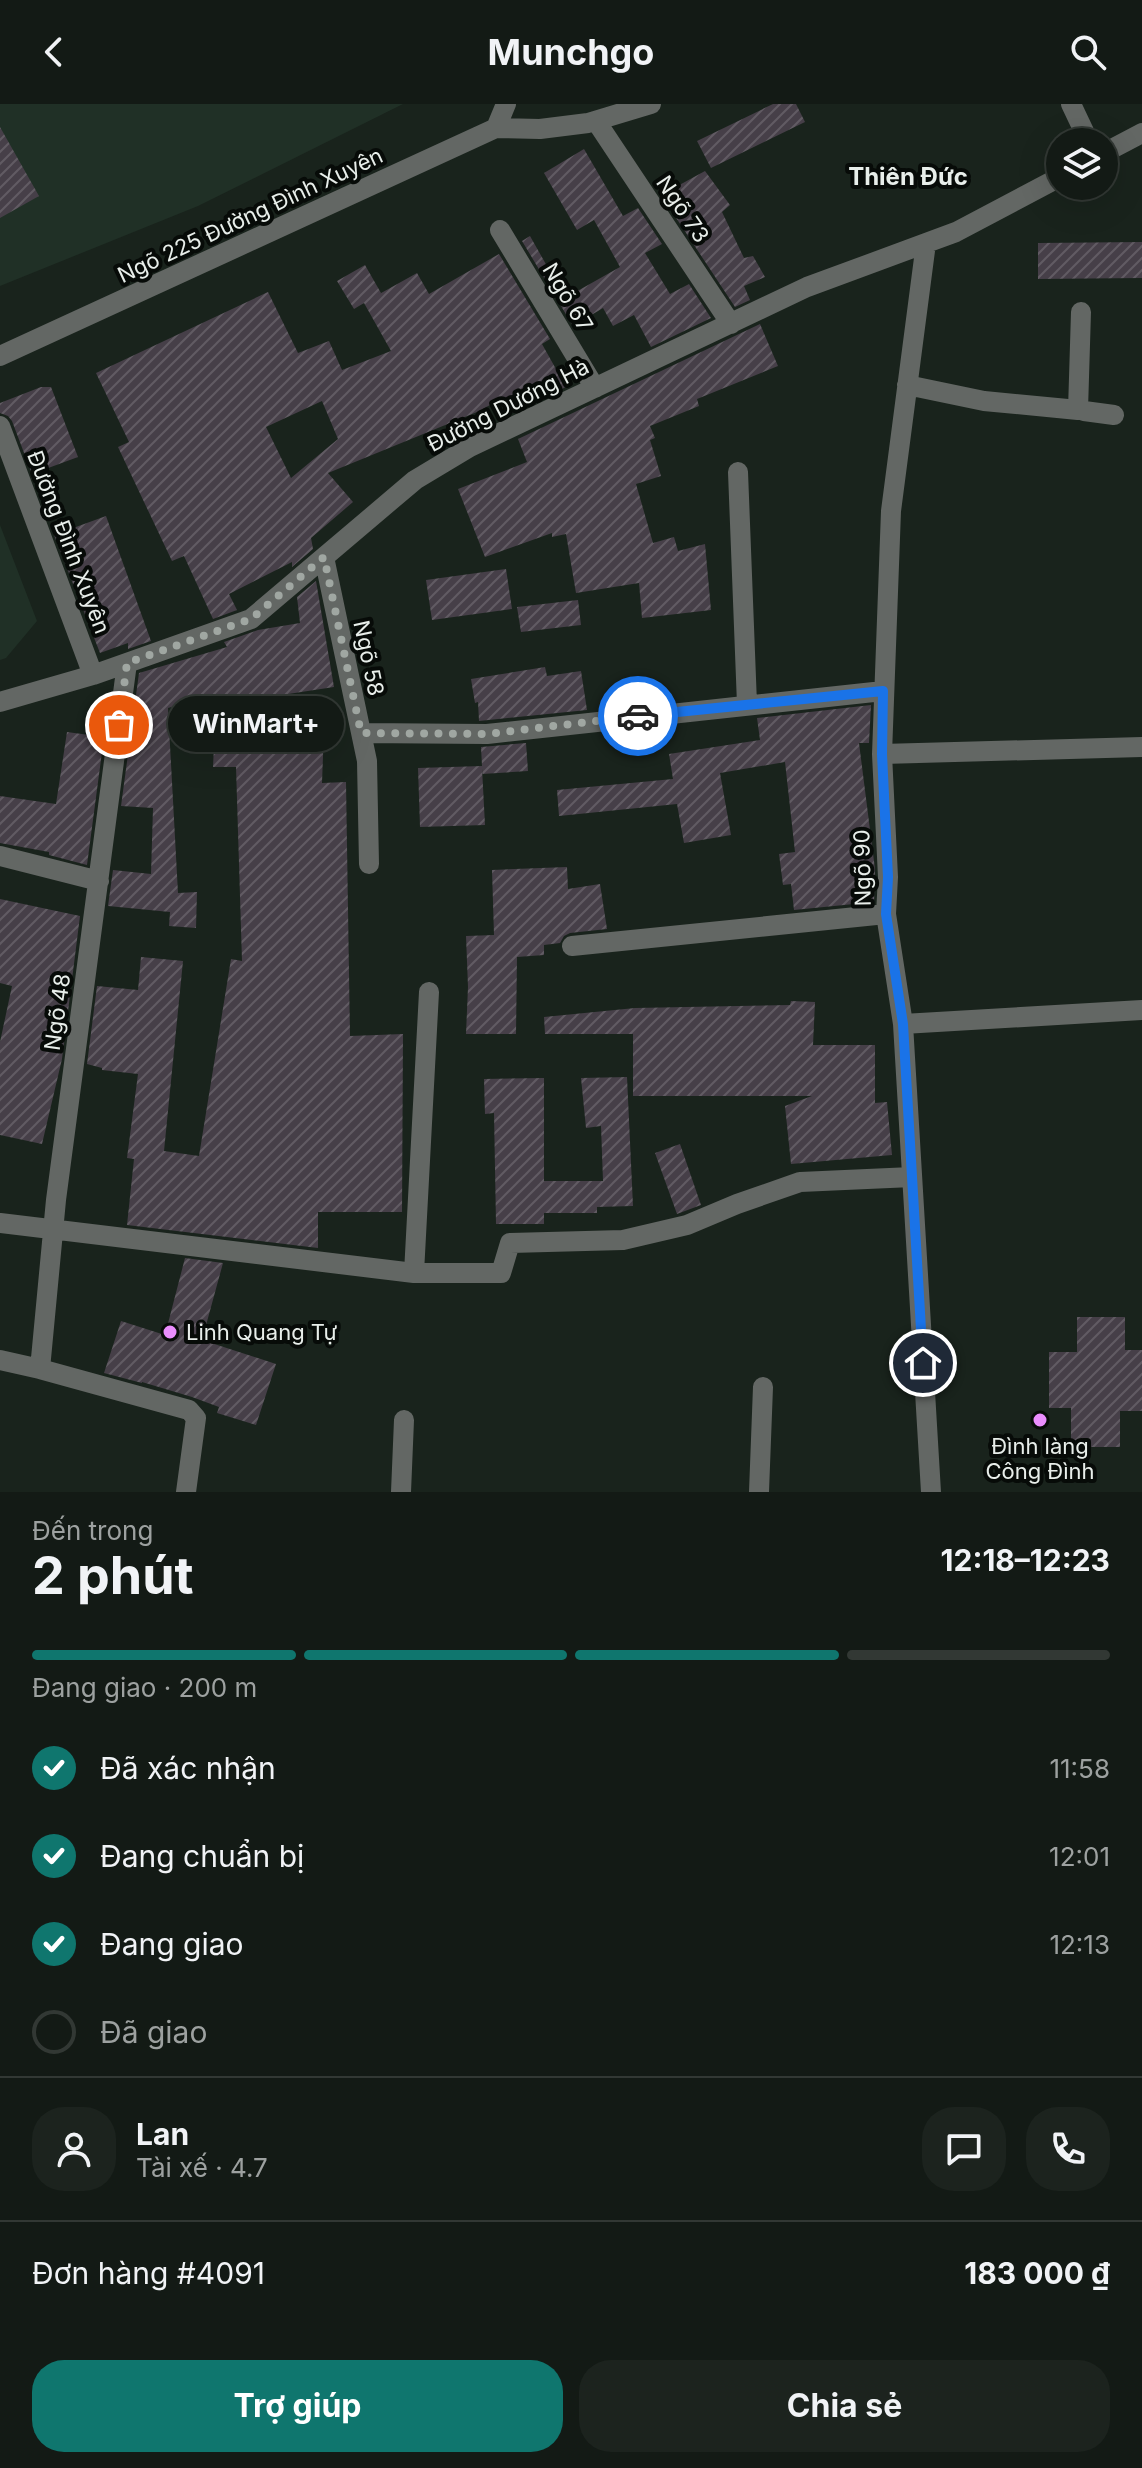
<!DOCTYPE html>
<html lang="vi">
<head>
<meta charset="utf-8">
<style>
  :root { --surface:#131a15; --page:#1c231e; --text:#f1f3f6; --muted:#9da1a0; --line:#323834; --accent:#0f766e }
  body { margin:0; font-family:Inter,sans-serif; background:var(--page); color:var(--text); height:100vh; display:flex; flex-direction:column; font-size:30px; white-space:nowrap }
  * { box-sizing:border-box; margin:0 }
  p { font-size:26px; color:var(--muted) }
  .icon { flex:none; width:44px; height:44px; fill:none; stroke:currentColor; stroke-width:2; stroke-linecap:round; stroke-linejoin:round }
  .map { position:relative; height:1388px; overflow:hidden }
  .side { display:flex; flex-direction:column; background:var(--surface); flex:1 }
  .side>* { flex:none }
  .controls { position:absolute; left:1046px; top:24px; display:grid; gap:16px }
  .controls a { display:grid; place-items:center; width:72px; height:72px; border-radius:50%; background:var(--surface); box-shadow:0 8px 32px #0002,0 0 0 2px var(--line); font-size:40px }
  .pin { position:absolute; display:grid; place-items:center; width:68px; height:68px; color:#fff; margin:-34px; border:4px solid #fff; border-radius:50%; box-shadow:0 2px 8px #0007 }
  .courier { position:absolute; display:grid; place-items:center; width:80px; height:80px; margin:-40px; border:6px solid #1a73e8; border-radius:50%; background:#fff; color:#222; box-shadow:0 2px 10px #0007 }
  .bubble { position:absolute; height:56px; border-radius:28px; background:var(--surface); box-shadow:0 8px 32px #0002,0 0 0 2px var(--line); font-size:26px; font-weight:700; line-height:56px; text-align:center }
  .head em { font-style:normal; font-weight:700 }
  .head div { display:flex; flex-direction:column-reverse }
  .head { display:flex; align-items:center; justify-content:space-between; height:136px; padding:0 32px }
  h1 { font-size:52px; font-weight:700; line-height:60px }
  .bar { display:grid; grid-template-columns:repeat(4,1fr); gap:12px 8px; align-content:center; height:96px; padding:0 32px }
  .bar i { height:10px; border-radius:6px; background:var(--line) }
  .bar .selected { background:var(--accent) }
  .bar p { grid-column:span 4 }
  .line { display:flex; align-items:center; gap:20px; padding:0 32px; border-top:2px solid var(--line) }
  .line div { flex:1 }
  .round { display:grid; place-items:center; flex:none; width:84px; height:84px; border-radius:32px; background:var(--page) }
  ol { padding:0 32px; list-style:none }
  li { display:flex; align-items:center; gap:24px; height:88px }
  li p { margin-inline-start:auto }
  li .icon { padding:8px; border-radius:50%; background:var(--accent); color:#fff; stroke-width:4 }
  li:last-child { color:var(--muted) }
  li i { width:44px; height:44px; border:4px solid var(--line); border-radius:50% }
  .button { display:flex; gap:16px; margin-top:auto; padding:16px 32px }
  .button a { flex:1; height:92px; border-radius:32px; background:var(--accent); color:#fff; font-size:32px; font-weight:700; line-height:92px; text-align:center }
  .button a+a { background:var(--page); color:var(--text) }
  header { display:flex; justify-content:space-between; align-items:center; height:104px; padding:0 32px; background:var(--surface); font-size:36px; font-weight:700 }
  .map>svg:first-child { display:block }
  .built { fill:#203026 }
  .building { fill:url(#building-hatch); fill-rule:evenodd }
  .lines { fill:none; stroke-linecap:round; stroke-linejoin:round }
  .minor { stroke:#636764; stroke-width:20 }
  .done { stroke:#a0a7a2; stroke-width:8; stroke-dasharray:0 14.4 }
  .route { stroke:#1a73e8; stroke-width:10 }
  .poi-dot { fill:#ea8dfd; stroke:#070b08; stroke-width:3 }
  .labels { text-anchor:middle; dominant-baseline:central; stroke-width:8; stroke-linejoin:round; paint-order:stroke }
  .street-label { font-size:22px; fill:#e8eeea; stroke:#070b08 }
  .poi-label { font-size:22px; fill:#e8eeea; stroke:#070b08; text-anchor:start }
  .neighbourhood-label { font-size:24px; font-weight:bold; fill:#e8eeea; stroke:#070b08 }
</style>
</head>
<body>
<header><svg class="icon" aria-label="back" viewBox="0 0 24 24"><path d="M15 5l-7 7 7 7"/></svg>Munchgo<svg class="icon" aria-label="search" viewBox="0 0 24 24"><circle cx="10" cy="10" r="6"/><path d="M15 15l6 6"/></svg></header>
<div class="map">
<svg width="1142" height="1388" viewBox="0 0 1142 1388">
  <defs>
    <pattern id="building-hatch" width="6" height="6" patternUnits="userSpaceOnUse" patternTransform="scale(2)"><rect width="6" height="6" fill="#463f48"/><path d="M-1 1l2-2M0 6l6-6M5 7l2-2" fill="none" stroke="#615b63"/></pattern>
  </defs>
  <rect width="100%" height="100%" fill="#19231c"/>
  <path class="built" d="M0 0H403L198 102 0 182Z
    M0 421 37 517 6 554 0 556Z"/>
  <path class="building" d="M773 0H796L805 18 711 64 697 37Z
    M0 23 39 92 0 114Z
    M584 45 623 112 638 104 662 140 645 149 670 190 689 180 711 214 651 243 634 211 613 222 603 204 573 222 522 137 530 132 565 194 620 163 594 116 577 126 544 69Z
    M705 67 730 101 722 108 744 154 753 152 765 173 744 182 750 196 735 203 661 91Z
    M1142 138V174L1038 175V139Z
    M499 150 550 235 542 240 566 283 508 311 501 295 477 308 328 369 353 398 311 434 313 445 292 463V458L229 490 237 506 213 515 184 452 172 457 118 343 129 338 96 269 268 188 298 249 329 237 342 266 391 247 364 199 354 205 337 177 365 161 381 189 374 193 417 169 429 190ZM322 297 338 335 291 374 266 323Z
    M760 220 778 262 697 295 699 302 650 322 655 334 650 336 661 372 636 380 653 439 674 433 678 447 705 440 711 506 642 514 639 479 576 489 566 430 552 433V429L485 453 458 385 527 358 518 335Z
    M41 283H51L78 353 32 370 12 317 8 312 0 309V299Z
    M106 412 151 537 128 545V539L100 549 54 431Z
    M506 465 512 505 432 516 426 476Z
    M316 477 334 583 216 601V591L168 604 178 789 197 788 196 824 169 822 170 808 108 802 113 766 151 770 153 704 121 702 139 569 227 543 224 538 258 526 300 519 297 493Z
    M578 496 581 521 521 528 517 503Z
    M545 563 547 572 581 567 587 606 479 617 478 598 475 599 471 575Z
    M871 601 869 639H859L875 765 874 798 794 806 791 780 783 781 779 750 795 748 785 658 720 669 731 731 684 739 677 700 559 712 557 686 673 675 669 650 760 636 757 614Z
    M215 621 324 626 322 679 346 678 350 932 403 930 402 1108H318V1144L127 1121 134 1055 127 1054 138 970 102 966V964L87 960 97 882 138 886 141 853 183 857 164 1047 199 1052 231 855 242 857 236 663H213Z
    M67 628 104 633 87 761 49 751V748L0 739V692L56 700Z
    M526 639 528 667 482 670V664L485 721 420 723 418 664 482 662 481 643Z
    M567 763 568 785 600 780 607 825 570 829 564 832 560 839 544 841V851L517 853 516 930H466L468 883 466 832 494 831 492 766Z
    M0 795 80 812 62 955 42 1040 0 1031V938L12 882 0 879Z
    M791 897 815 898 813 941H875V999L887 998 892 1051 791 1060 785 1002 812 992H633V930H545L544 913 635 904 790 901Z
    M627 973 633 1102 597 1103V1109H544V1120H496L494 1009 485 1010 484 975 544 974V1077H603L601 1022 586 1024 581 974Z
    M680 1040 701 1101 677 1110 655 1049Z
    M185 1154 223 1159 202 1236 276 1260 256 1321 217 1309 219 1303 192 1293 142 1278V1279L104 1269 121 1217 165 1231Z
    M1077 1213H1125V1246H1142V1307H1120V1343H1071V1304H1049V1248H1077Z"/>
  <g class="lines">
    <path class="minor" d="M1071 0 1089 38
      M596 17 731 220
      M496 24 540 25 588 19 651 0
      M1104 49 1142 29
      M500 126 595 284
      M926 139 891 407 882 650 888 773 886 810 903 920 931 1388
      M0 252 496 24 506 0
      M907 281 984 297 1078 306 1081 208
      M1084 307 1114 311
      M0 322 93 571
      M738 368 747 600
      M324 453 367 657 369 760
      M0 598 93 571 251 515 415 376 470 343 807 183 956 128 1060 73
      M361 629 487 630 883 587
      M882 650 1142 643
      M0 752 99 777
      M572 842 886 810
      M903 920 1142 906
      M0 1119 414 1169H501L510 1139 623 1136 687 1121 737 1100 800 1078 912 1073
      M414 1169 429 888
      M0 1256 40 1265 189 1306 196 1314 186 1388
      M40 1265 56 1096 127 559
      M401 1388 404 1316
      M759 1388 763 1283"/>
  </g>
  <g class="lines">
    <path class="done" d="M119 621 127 559 251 515 324 453 361 629 487 630 638 612"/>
    <path class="route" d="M638 612 883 587 882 650 888 773 886 810 903 920 923 1259"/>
  </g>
  <g class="poi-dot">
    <circle cx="170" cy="1228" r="8"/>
    <circle cx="1040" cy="1316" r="8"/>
  </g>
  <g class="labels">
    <g class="street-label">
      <text transform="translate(683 105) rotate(56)">Ngõ 73</text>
      <text transform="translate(250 111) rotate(-25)">Ngõ 225 Đường Đình Xuyên</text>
      <text transform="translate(568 193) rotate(59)">Ngõ 67</text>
      <text transform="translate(508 301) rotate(-27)">Đường Dương Hà</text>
      <text transform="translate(69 438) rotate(69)">Đường Đình Xuyên</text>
      <text transform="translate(369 554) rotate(78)">Ngõ 58</text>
      <text transform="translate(862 764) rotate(-91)">Ngõ 90</text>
      <text transform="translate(57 908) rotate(-82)">Ngõ 48</text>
    </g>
    <g class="poi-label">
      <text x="186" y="1228">Linh Quang Tự</text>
      <text x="1040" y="1342" text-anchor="middle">Đình làng<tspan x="1040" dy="25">Công Đình</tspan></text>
    </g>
    <g class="neighbourhood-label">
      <text x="908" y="72">Thiên Đức</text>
    </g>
  </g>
</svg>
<div class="controls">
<a><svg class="icon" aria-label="layers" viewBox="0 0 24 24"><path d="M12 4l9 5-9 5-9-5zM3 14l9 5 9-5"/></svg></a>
</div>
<div class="pin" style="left:119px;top:621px;background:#ea580c"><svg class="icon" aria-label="bag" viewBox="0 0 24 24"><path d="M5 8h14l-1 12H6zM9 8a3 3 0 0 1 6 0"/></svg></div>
<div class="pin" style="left:923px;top:1259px;background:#1f2937"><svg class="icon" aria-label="home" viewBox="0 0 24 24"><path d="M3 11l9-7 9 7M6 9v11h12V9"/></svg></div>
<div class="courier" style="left:638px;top:612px"><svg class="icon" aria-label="car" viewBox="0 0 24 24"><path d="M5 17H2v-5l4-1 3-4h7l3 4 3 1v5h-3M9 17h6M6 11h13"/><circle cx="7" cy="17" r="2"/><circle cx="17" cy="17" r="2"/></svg></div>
<div class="bubble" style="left:168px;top:592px;width:176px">WinMart+</div>
</div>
<section class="side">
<div class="head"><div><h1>2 phút</h1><p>Đến trong</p></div><em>12:18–12:23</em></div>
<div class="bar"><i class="selected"></i><i class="selected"></i><i class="selected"></i><i></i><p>Đang giao · 200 m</p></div>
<ol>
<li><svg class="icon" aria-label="check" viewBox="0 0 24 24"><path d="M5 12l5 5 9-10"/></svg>Đã xác nhận<p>11:58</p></li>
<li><svg class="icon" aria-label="check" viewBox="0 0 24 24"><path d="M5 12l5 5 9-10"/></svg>Đang chuẩn bị<p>12:01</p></li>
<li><svg class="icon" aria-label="check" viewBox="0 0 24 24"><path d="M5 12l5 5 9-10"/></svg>Đang giao<p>12:13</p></li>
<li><i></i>Đã giao</li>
</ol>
<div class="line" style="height:144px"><a class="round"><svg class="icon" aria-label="person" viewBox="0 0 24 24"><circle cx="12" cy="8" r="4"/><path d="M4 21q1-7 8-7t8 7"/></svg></a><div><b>Lan</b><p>Tài xế · 4.7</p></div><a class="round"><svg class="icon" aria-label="chat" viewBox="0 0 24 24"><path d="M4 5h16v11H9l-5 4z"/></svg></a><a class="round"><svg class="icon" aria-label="phone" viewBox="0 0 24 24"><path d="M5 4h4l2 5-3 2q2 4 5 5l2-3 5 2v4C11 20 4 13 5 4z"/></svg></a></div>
<div class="line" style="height:104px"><div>Đơn hàng #4091</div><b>183 000 ₫</b></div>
<div class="button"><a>Trợ giúp</a><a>Chia sẻ</a></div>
</section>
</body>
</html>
